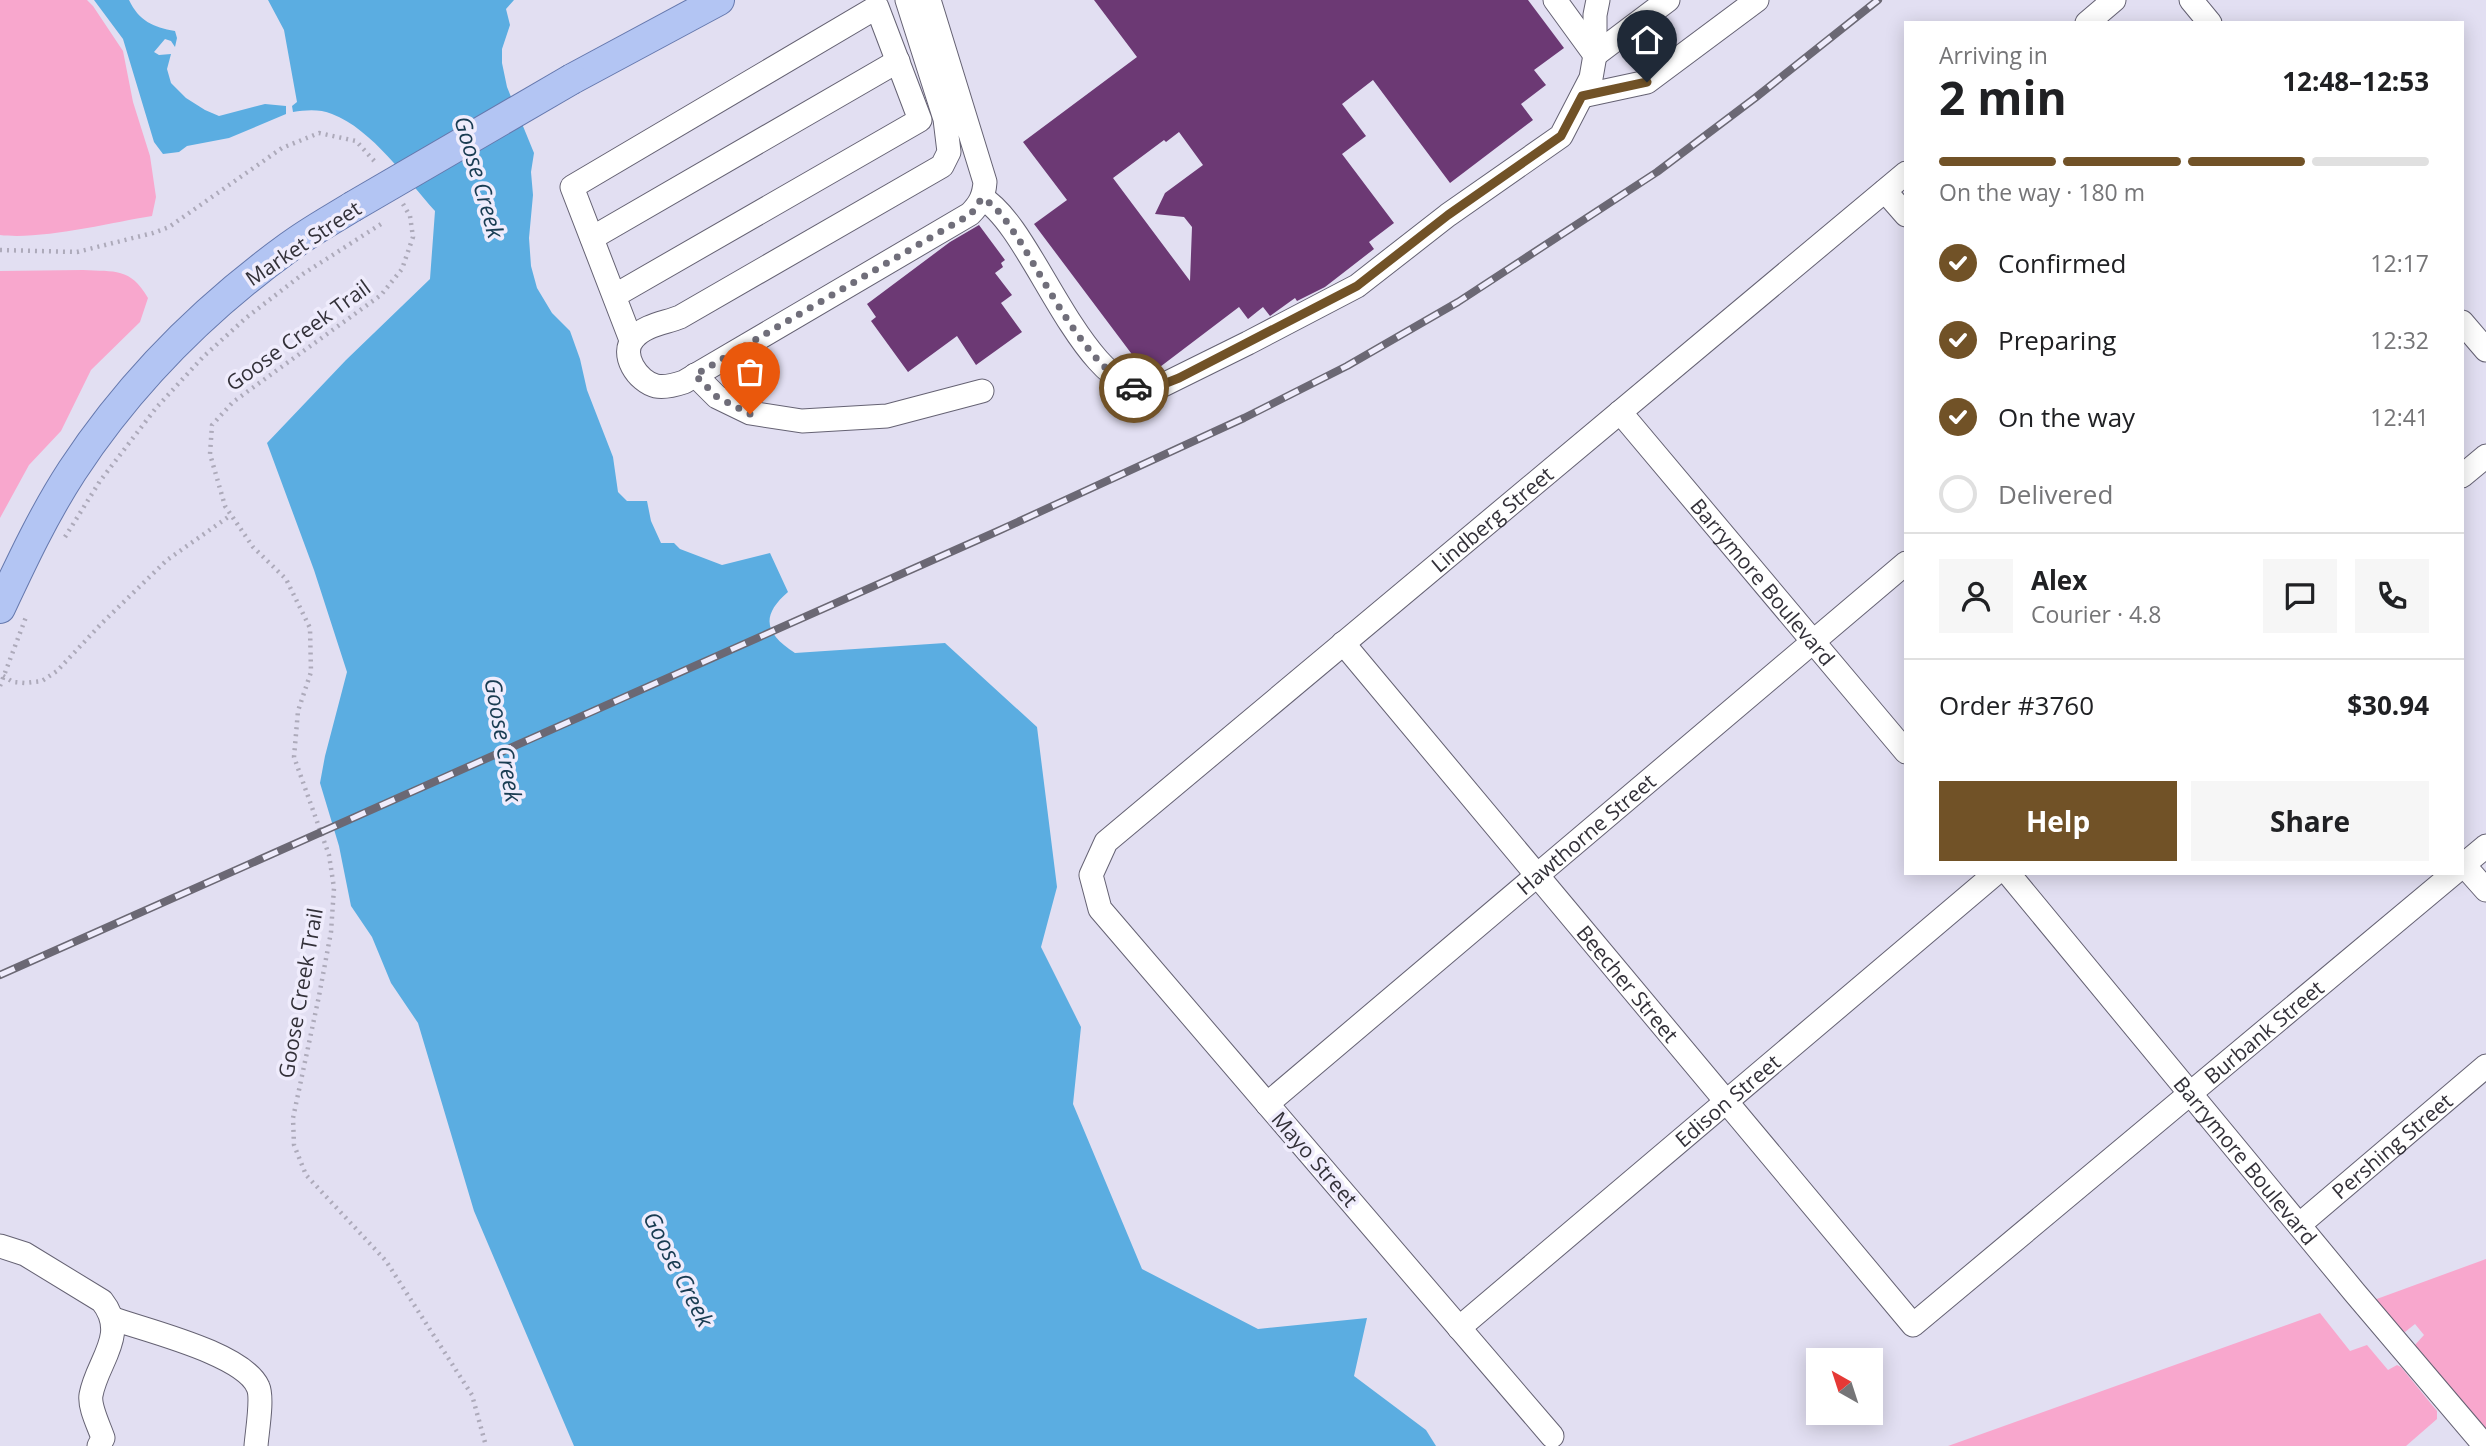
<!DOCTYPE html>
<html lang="en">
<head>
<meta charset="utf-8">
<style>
  :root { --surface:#fff; --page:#f6f6f6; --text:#202124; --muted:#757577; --line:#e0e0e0; --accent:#715227 }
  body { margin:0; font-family:"Open Sans",sans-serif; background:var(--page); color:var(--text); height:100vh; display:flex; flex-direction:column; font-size:26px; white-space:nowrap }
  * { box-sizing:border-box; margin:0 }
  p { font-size:23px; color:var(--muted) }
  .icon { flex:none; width:38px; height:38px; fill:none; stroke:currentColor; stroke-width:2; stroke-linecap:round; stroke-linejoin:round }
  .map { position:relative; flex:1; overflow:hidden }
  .side { position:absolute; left:1904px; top:21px; width:560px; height:854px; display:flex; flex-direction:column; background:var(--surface); border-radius:0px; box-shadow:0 4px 18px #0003 }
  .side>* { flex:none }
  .needle { width:46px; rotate:321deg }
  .tools { position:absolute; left:1806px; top:1348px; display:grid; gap:14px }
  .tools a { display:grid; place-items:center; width:77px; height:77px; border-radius:0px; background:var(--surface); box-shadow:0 4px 18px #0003; font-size:35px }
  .pin { position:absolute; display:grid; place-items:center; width:60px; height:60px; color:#fff; margin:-72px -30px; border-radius:50% 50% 50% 0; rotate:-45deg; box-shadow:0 0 7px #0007 }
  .pin .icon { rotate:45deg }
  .courier { position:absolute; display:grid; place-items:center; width:70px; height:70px; margin:-35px; border:5px solid #715227; border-radius:50%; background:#fff; color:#222; box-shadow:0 2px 9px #0007 }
  .summary em { font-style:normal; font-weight:700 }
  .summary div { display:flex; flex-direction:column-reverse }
  .summary { display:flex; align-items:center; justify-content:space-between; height:119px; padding:0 35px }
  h1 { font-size:46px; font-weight:700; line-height:52px }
  .bar { display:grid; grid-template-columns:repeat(4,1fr); gap:10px 7px; align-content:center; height:84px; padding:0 35px }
  .bar i { height:9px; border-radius:5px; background:var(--line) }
  .bar .current { background:var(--accent) }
  .bar p { grid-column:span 4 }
  .line { display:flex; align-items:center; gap:18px; padding:0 35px; border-top:2px solid var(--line) }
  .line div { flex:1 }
  .round { display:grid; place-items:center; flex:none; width:74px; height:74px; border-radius:0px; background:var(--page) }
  ol { padding:0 35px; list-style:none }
  li { display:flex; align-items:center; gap:21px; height:77px }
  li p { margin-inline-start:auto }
  li .icon { padding:7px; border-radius:50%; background:var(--accent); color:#fff; stroke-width:4 }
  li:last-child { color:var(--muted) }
  li i { width:38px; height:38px; border:4px solid var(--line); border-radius:50% }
  .cta { display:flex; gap:14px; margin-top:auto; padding:14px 35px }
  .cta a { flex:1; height:80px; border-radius:0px; background:var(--accent); color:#fff; font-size:28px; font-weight:700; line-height:80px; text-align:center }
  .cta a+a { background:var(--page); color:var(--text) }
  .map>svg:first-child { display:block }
  .green { fill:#f8a7cd }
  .water { fill:#5bade1 }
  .building { fill:#6c3974; fill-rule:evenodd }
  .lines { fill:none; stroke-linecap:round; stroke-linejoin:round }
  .minor-casing { stroke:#656273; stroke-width:25 }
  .major-casing { stroke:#6578ad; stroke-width:32 }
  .path { stroke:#adaaba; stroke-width:4.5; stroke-dasharray:2 5; stroke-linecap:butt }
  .minor { stroke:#fff; stroke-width:23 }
  .major { stroke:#b3c5f3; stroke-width:30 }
  .rail-casing { stroke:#6b6874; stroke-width:8 }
  .rail { stroke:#efecfc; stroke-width:5; stroke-dasharray:16; stroke-linecap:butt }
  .major-bridge-casing { stroke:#6578ad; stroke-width:32; stroke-linecap:butt }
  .major-bridge { stroke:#b3c5f3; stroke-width:30 }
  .done { stroke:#706e7a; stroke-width:7; stroke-dasharray:0 12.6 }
  .route { stroke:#715227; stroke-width:9 }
  .labels { text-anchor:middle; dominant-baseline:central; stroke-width:7; stroke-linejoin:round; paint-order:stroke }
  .street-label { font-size:21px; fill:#333139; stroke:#efecfc }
  .water-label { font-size:23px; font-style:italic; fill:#193c52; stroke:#efecfc }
</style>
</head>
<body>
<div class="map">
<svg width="2486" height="1446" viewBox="0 0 2486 1446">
  <rect width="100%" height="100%" fill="#e2dff2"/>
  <path class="green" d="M0 0H87L93 6 123 51 133 102 150 156 156 197 152 216C109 223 41 240 0 235Z
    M83 270C115 272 130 267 148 298L140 322 91 370 61 431 29 465 0 518V271Z
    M2486 1259V1432L2414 1346 2424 1335 2415 1324 2405 1332 2399 1330 2374 1300Z
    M2320 1313 2350 1351 2367 1345 2388 1370 2397 1365 2401 1367 2437 1411V1419L2406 1446H1948Z"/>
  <path class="water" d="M94 0H129C139 21 153 27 175 31L177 38 175 47 171 41 165 39 154 52 159 55 171 54 167 69 171 83 186 98 205 110 219 116 265 104 286 106V114L229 138 187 146 179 152 163 154 154 142 123 39Z
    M268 0H514L506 9 510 25 502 49V63L507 87 534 153 531 172 533 195 529 238 531 266 537 288 552 313 570 331 580 359 587 390 613 457 618 492 627 501H647L651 521 661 543H674L680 549 722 565 770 553 788 592C760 616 765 634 795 653L945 643 1037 727 1057 887 1041 947 1081 1027 1073 1104 1142 1269 1258 1329 1367 1318 1354 1376 1426 1430 1436 1446H574L474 1211 418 1023 391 983 372 937 351 906 339 846 320 783 325 756 347 672 314 570 267 443 346 360 430 279 435 211C407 180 372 129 332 114 320 109 306 110 293 112L292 106 297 102 284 30Z"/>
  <path class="building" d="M1094 0H1528L1564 48 1534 70 1546 85 1521 104 1533 120 1450 183 1373 80 1342 104 1366 136 1342 154 1394 223 1369 242 1374 249 1325 287 1297 301 1295 298 1270 316 1263 307 1248 319 1239 307 1152 373H1146L1034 224 1067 200 1023 142 1137 57ZM1179 132 1203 165 1165 193 1155 214 1184 217 1192 227 1190 281 1113 178 1164 140 1166 142Z
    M979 225 1005 260 1001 263 1003 267 995 273 1012 295 1001 303 1022 332 976 365 957 336 908 372 871 321 876 317 867 304 950 242Z"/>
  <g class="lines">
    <g class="minor-casing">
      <g id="minor">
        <path d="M907 0 945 119 949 152 942 166 680 317C665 323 645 325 634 338 619 354 638 382 656 386 665 388 675 385 684 382L970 214C980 204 984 196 985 182L929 0"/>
        <path d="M1555 0 1595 55 1668 0"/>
        <path d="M2191 0 2210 23"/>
        <path d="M2087 23 2114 0"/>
        <path d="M1582 96 1647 82 1757 0"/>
        <path d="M1885 191 1906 215"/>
        <path d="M982 198C1035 227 1086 408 1159 387L1248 343 1357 286 1448 215 1561 136 1591 78 1595 55V15L1598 0"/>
        <path d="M592 238 898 61"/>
        <path d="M614 296 920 120 877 7 572 187 631 340"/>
        <path d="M2462 322 2486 350"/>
        <path d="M695 375 717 397 750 413 802 421 887 416 982 391"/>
        <path id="s1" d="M1620 412 1906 752"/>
        <path d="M2462 476 2486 456"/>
        <path id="s2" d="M1343 643 1913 1325 2454 873"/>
        <path d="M2462 863 2486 890"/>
        <path d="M2462 866 2486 846"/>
        <path id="s3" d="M2008 873 2355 1293 2485 1446"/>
        <path id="s4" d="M1267 1104 1906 563"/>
        <path id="s5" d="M2299 1225 2486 1066"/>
        <path d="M0 1246 25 1254 102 1301C129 1335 97 1361 91 1395 89 1407 99 1426 103 1438L99 1446"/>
        <path d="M114 1319C148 1331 244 1354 258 1387 263 1398 257 1432 256 1446"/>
        <path id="s6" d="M1459 1328 1996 873"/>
        <path id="s7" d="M1552 1436 1100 909 1091 875 1106 842 1906 173"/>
      </g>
    </g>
    <g class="major-casing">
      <path id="major" d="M572 79 719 0
        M0 608C22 561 44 514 72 471 129 384 205 308 289 247 309 232 331 220 352 207"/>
    </g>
    <path class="path" d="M403 204 410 216 413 237 402 269 381 295 233 402 212 425 210 454 225 506 253 547 286 579 310 628 311 672 298 711 294 757 329 855 334 888 331 932 319 996 293 1118 294 1145 306 1175 386 1261 436 1339 472 1395 486 1446
      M0 250 77 252 153 233 169 227 282 148 319 133 356 141 377 164
      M65 537 100 481 156 408 203 357 247 317 303 274 381 224
      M3 676 13 682 25 683 42 681 57 671 102 623 167 560 231 515
      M0 686 26 617"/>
    <use href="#minor" class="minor"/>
    <use href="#major" class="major"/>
    <g class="rail-casing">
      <path id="rail" d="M0 975 998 531 1244 418 1347 366 1458 302 1657 172 1755 98 1878 0"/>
    </g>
    <use href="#rail" class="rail"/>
    <g class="major-bridge-casing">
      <path id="major-bridge" d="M352 207 572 79"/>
    </g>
    <use href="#major-bridge" class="major-bridge"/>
  </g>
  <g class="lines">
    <path class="done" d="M750 414 717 397 695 375 971 214 982 198C999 207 1010 227 1021 243 1047 285 1089 369 1134 388"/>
    <path class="route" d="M1134 388 1146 391 1179 378 1357 286 1448 215 1561 136 1582 96 1647 82"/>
  </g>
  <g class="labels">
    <g class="street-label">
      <text transform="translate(303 243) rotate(-34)">Market Street</text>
      <text transform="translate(298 335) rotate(-36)">Goose Creek Trail</text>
      <text stroke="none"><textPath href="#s7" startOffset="1269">Lindberg Street</textPath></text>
      <text stroke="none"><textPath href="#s1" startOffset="222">Barrymore Boulevard</textPath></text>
      <text stroke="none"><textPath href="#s4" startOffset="418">Hawthorne Street</textPath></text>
      <text stroke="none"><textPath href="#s2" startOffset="444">Beecher Street</textPath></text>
      <text transform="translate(300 993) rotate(-80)">Goose Creek Trail</text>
      <text stroke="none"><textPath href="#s2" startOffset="1346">Burbank Street</textPath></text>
      <text stroke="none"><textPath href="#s6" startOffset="352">Edison Street</textPath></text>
      <text stroke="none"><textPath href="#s5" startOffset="122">Pershing Street</textPath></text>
      <text transform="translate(1315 1159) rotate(49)">Mayo Street</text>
      <text stroke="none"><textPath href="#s3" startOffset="373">Barrymore Boulevard</textPath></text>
    </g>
    <g class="water-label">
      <text transform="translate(480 177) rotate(74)">Goose Creek</text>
      <text transform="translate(504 740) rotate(80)">Goose Creek</text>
      <text transform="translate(679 1269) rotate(63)">Goose Creek</text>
    </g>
  </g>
</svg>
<div class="tools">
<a><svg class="needle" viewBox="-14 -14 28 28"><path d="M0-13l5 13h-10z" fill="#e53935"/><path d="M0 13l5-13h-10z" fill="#757577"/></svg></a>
</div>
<div class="pin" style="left:750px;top:414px;background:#ea580c"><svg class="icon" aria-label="bag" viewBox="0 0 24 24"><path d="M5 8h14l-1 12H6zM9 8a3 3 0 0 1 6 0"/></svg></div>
<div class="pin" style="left:1647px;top:82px;background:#1f2937"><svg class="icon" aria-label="home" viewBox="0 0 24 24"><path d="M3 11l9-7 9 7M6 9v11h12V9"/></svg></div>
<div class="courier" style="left:1134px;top:388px"><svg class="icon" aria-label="car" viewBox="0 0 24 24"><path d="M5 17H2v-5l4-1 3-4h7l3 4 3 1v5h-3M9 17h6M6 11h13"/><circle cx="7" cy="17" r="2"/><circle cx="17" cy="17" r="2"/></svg></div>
<section class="side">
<div class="summary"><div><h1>2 min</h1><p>Arriving in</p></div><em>12:48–12:53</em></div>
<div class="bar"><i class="current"></i><i class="current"></i><i class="current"></i><i></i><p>On the way · 180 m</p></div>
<ol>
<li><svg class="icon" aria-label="check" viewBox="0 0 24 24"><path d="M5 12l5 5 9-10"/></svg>Confirmed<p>12:17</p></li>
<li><svg class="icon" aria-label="check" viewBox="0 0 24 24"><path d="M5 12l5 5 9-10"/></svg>Preparing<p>12:32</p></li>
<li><svg class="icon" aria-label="check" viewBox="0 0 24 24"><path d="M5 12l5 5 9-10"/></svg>On the way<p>12:41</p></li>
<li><i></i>Delivered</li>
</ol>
<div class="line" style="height:126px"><a class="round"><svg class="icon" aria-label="person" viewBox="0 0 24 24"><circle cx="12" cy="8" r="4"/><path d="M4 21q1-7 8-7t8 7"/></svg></a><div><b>Alex</b><p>Courier · 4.8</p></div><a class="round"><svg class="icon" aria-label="chat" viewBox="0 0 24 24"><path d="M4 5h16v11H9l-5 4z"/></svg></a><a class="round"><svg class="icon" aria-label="phone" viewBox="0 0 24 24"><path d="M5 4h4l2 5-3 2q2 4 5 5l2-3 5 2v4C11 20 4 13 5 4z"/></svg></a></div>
<div class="line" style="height:91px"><div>Order #3760</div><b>$30.94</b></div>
<div class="cta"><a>Help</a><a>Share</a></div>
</section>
</div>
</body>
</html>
